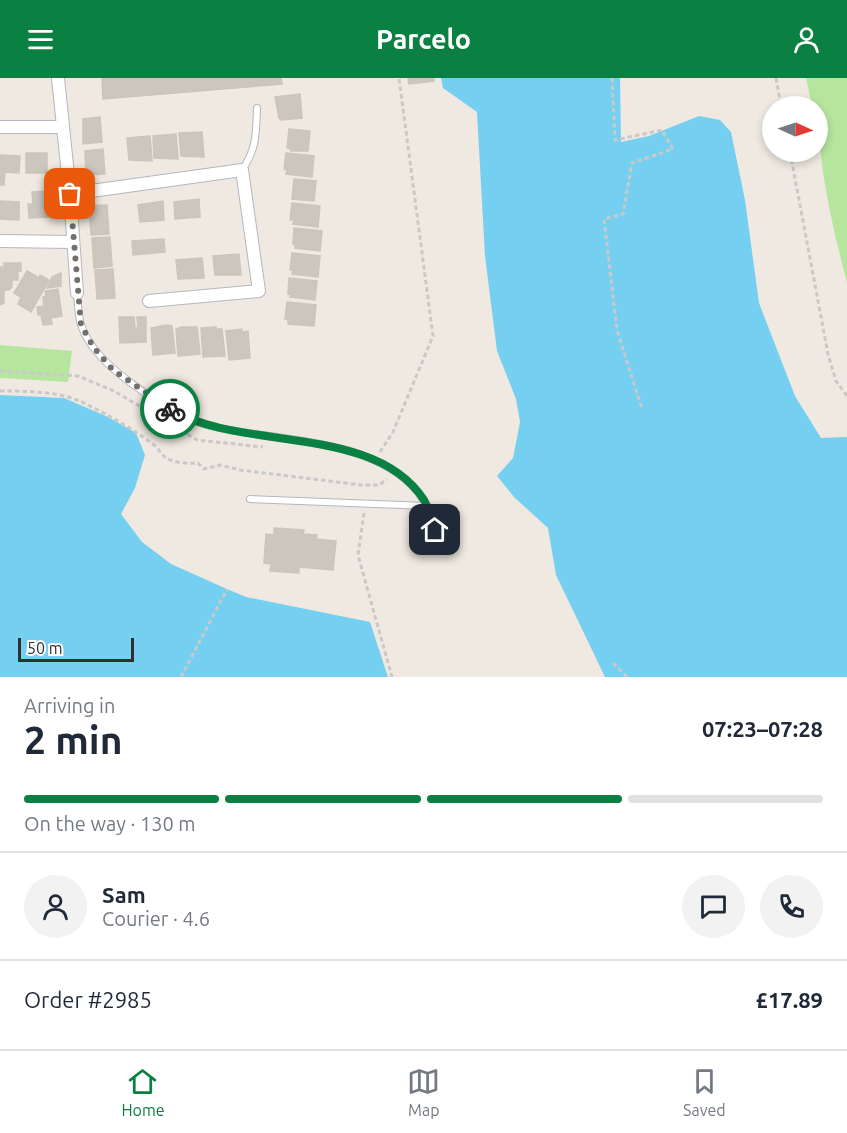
<!DOCTYPE html>
<html lang="en">
<head>
<meta charset="utf-8">
<style>
  :root { --surface:#fff; --page:#f2f2f3; --text:#1f2937; --muted:#747a83; --line:#e0e1e3; --accent:#0b8043 }
  body { margin:0; font-family:Ubuntu,sans-serif; background:var(--page); color:var(--text); height:100vh; display:flex; flex-direction:column; font-size:22px; white-space:nowrap }
  * { box-sizing:border-box; margin:0 }
  p { font-size:20px; color:var(--muted) }
  .icon { flex:none; width:33px; height:33px; fill:none; stroke:currentColor; stroke-width:2; stroke-linecap:round; stroke-linejoin:round }
  .map { position:relative; height:599px; overflow:hidden }
  .sheet { display:flex; flex-direction:column; background:var(--surface); flex:1 }
  .sheet>* { flex:none }
  .needle { width:39px; rotate:93deg }
  .controls { position:absolute; left:762px; top:18px; display:grid; gap:12px }
  .controls a { display:grid; place-items:center; width:66px; height:66px; border-radius:50%; background:var(--surface); box-shadow:0 3px 9px #0003; font-size:30px }
  .scale { position:absolute; left:18px; bottom:15px; width:116px; box-sizing:border-box; padding-left:6px; border:3px solid #2e2e2e; border-top:0; font-size:16px; line-height:21px; white-space:nowrap; color:#2e2e2e; -webkit-text-stroke:4px #fff; paint-order:stroke }
  .pin { position:absolute; display:grid; place-items:center; width:51px; height:51px; color:#fff; margin:-26px; border-radius:12px; box-shadow:0 3px 9px #0006 }
  .courier { position:absolute; display:grid; place-items:center; width:60px; height:60px; margin:-30px; border:4px solid #0b8043; border-radius:50%; background:#fff; color:#222; box-shadow:0 2px 8px #0007 }
  .headline em { font-style:normal; font-weight:700 }
  .headline div { display:flex; flex-direction:column-reverse }
  .headline { display:flex; align-items:center; justify-content:space-between; height:102px; padding:0 24px }
  h1 { font-size:39px; font-weight:700; line-height:45px }
  .bar { display:grid; grid-template-columns:repeat(4,1fr); gap:9px 6px; align-content:center; height:72px; padding:0 24px }
  .bar i { height:8px; border-radius:4px; background:var(--line) }
  .bar .on { background:var(--accent) }
  .bar p { grid-column:span 4 }
  .line { display:flex; align-items:center; gap:15px; padding:0 24px; border-top:2px solid var(--line) }
  .line div { flex:1 }
  .round { display:grid; place-items:center; flex:none; width:63px; height:63px; border-radius:32px; background:var(--page) }
  header { display:flex; justify-content:space-between; align-items:center; height:78px; padding:0 24px; background:var(--accent); color:#fff; font-size:27px; font-weight:700 }
  .menu { display:flex; justify-content:space-around; align-items:center; height:84px; border-top:2px solid var(--line); background:var(--surface); font-size:16px; color:var(--muted) }
  .menu a { display:grid; justify-items:center; gap:3px }
  .menu .on { color:var(--accent) }
  .map>svg:first-child { display:block }
  .green { fill:#b6e59e }
  .water { fill:#75cff0 }
  .building { fill:#cbc7bf; stroke:#cbc5ba; stroke-width:1.5 }
  .lines { fill:none; stroke-linecap:round; stroke-linejoin:round }
  .lane-casing { stroke:#b4b7c1; stroke-width:8 }
  .street-casing { stroke:#b4b7c1; stroke-width:14 }
  .path { stroke:#c9c9c9; stroke-width:3; stroke-dasharray:4.5 3; stroke-linecap:butt }
  .lane { stroke:#fff; stroke-width:6 }
  .street { stroke:#fff; stroke-width:12 }
  .done { stroke:#726f6d; stroke-width:6; stroke-dasharray:0 10.8 }
  .route { stroke:#0b8043; stroke-width:8 }
</style>
</head>
<body>
<header><svg class="icon" aria-label="menu" viewBox="0 0 24 24"><path d="M4 6h16M4 12h16M4 18h16"/></svg>Parcelo<svg class="icon" aria-label="person" viewBox="0 0 24 24"><circle cx="12" cy="8" r="4"/><path d="M4 21q1-7 8-7t8 7"/></svg></header>
<div class="map">
<svg width="847" height="599" viewBox="0 0 847 599">
  <rect width="100%" height="100%" fill="#efe9e1"/>
  <path class="green" d="M806 0H847V204C832 148 818 87 818 28H812Z
    M0 267 72 273 68 304 0 300Z"/>
  <path class="water" d="M441 0H620L621 64 649 58 699 38 720 42 731 54 745 122 759 225 795 318 821 360 847 359V599H605L556 497 548 450 514 419 497 398 513 380 520 344 516 321 497 273 485 178 477 34 443 10Z
    M0 317 64 320 108 339 136 355 145 377 135 410 121 436 142 464 171 486 227 511 246 519 370 544 388 599H0Z"/>
  <path class="building" d="M102 0H281L282 6 103 21Z
    M408 0H434V3L409 6Z
    M300 16 302 40 281 42 279 40 275 19Z
    M100 39 102 64 83 66V41Z
    M289 51 310 53 308 73H291V71L287 70Z
    M202 54 204 79 181 78 179 55Z
    M176 56 178 81 154 80 153 58Z
    M150 58 152 83 129 82 127 60Z
    M103 71 105 96 86 97 85 73Z
    M26 75H47V95H26Z
    M286 75 314 78 312 99 286 96 287 91H284Z
    M0 77 20 78 19 95 5 94 4 107H0Z
    M294 101 316 103 314 123 292 121Z
    M51 113 52 139 29 140 28 126H33L32 114Z
    M199 121 200 139 175 141 174 124Z
    M0 123 19 124V142L0 141Z
    M163 123 164 142 140 144 138 127Z
    M292 125 320 128 318 149 293 146 294 142H290Z
    M107 127 109 156 91 157 89 128Z
    M294 150 322 153 320 173 295 170V166H293Z
    M110 159 112 188 94 190 92 160Z
    M164 161 165 174 133 177 132 163Z
    M292 175 320 178 318 199 292 196 293 192H290Z
    M239 176 241 197H215L213 178Z
    M202 180 204 200 178 201 176 182Z
    M4 185H21V193H18V202H12V209L9 212H4V225L0 227V189H4Z
    M113 191 115 220 97 221 95 192Z
    M27 193 39 200 40 197 49 202 31 234 18 226 21 219 14 215Z
    M61 195V208L47 210 52 199Z
    M289 200 317 203 315 222 290 219 291 217 288 216Z
    M58 211 62 238 51 240 52 246 43 247 41 237H38L37 229 44 228 43 219 46 218 45 213Z
    M287 224 316 227 314 248 288 246V241H285Z
    M119 239H134L135 250H138L137 239H146V264L120 265Z
    M166 247 172 248 175 275 153 277 151 250Z
    M182 249H197L200 276 178 278 176 251Z
    M216 249V251H222L225 278 203 279 201 250Z
    M242 251V254L248 253 250 280 229 282 226 253Z
    M274 450 304 452 303 456 317 457 316 461 336 463 333 492 299 489V495L270 493 271 486 264 485 266 456 274 457Z"/>
  <g class="lines">
    <g class="lane-casing">
      <path id="lane" d="M242 92C257 70 256 56 257 30
        M77 215C78 225 78 237 81 247 89 271 111 290 131 305 153 321 179 340 206 347 272 364 384 358 424 423 429 432 432 443 435 452
        M250 421 427 428"/>
    </g>
    <g class="street-casing">
      <path id="street" d="M58 0 70 116 77 215
        M0 49H63
        M70 116 242 92 259 213 149 223
        M0 163 73 164"/>
    </g>
    <path class="path" d="M612 0 615 62 662 52 673 71 632 85 623 136 604 141 617 252 642 331
      M776 0 781 28
      M790 74 828 276 836 303 847 318
      M0 293 78 298 114 313 197 362 263 369
      M0 313C28 313 61 313 86 326 110 338 133 351 154 367 159 371 162 377 166 380 175 385 189 386 198 385L204 391 220 387 240 392 361 407H379L387 401
      M380 374 393 354 433 258 399 0
      M364 435 358 477 392 599
      M613 585 627 599
      M181 599 227 511"/>
    <use href="#lane" class="lane"/>
    <use href="#street" class="street"/>
  </g>
  <g class="lines">
    <path class="done" d="M70 116 81 247 94 270 113 292 170 331"/>
    <path class="route" d="M170 331C241 374 374 345 424 422 429 431 432 442 435 452"/>
  </g>
</svg>
<div class="controls">
<a><svg class="needle" viewBox="-14 -14 28 28"><path d="M0-13l5 13h-10z" fill="#e53935"/><path d="M0 13l5-13h-10z" fill="#747a83"/></svg></a>
</div>
<div class="scale">50 m</div>
<div class="pin" style="left:70px;top:116px;background:#ea580c"><svg class="icon" aria-label="bag" viewBox="0 0 24 24"><path d="M5 8h14l-1 12H6zM9 8a3 3 0 0 1 6 0"/></svg></div>
<div class="pin" style="left:435px;top:452px;background:#1f2937"><svg class="icon" aria-label="home" viewBox="0 0 24 24"><path d="M3 11l9-7 9 7M6 9v11h12V9"/></svg></div>
<div class="courier" style="left:170px;top:331px"><svg class="icon" aria-label="bike" viewBox="0 0 24 24"><circle cx="6" cy="16" r="4"/><circle cx="18" cy="16" r="4"/><path d="M6 16l4-8h5l3 8M10 8l3 8H6M13 5h3"/></svg></div>
</div>
<section class="sheet">
<div class="headline"><div><h1>2 min</h1><p>Arriving in</p></div><em>07:23–07:28</em></div>
<div class="bar"><i class="on"></i><i class="on"></i><i class="on"></i><i></i><p>On the way · 130 m</p></div>
<div class="line" style="height:108px"><a class="round"><svg class="icon" aria-label="person" viewBox="0 0 24 24"><circle cx="12" cy="8" r="4"/><path d="M4 21q1-7 8-7t8 7"/></svg></a><div><b>Sam</b><p>Courier · 4.6</p></div><a class="round"><svg class="icon" aria-label="chat" viewBox="0 0 24 24"><path d="M4 5h16v11H9l-5 4z"/></svg></a><a class="round"><svg class="icon" aria-label="phone" viewBox="0 0 24 24"><path d="M5 4h4l2 5-3 2q2 4 5 5l2-3 5 2v4C11 20 4 13 5 4z"/></svg></a></div>
<div class="line" style="height:78px"><div>Order #2985</div><b>£17.89</b></div>
</section>
<nav class="menu">
<a class="on"><svg class="icon" aria-label="home" viewBox="0 0 24 24"><path d="M3 11l9-7 9 7M6 9v11h12V9"/></svg>Home</a>
<a><svg class="icon" aria-label="map" viewBox="0 0 24 24"><path d="M3 6l6-2 6 2 6-2v14l-6 2-6-2-6 2zM9 4v14M15 6v14"/></svg>Map</a>
<a><svg class="icon" aria-label="saved" viewBox="0 0 24 24"><path d="M7 4h10v16l-5-4-5 4z"/></svg>Saved</a>
</nav>
</body>
</html>
